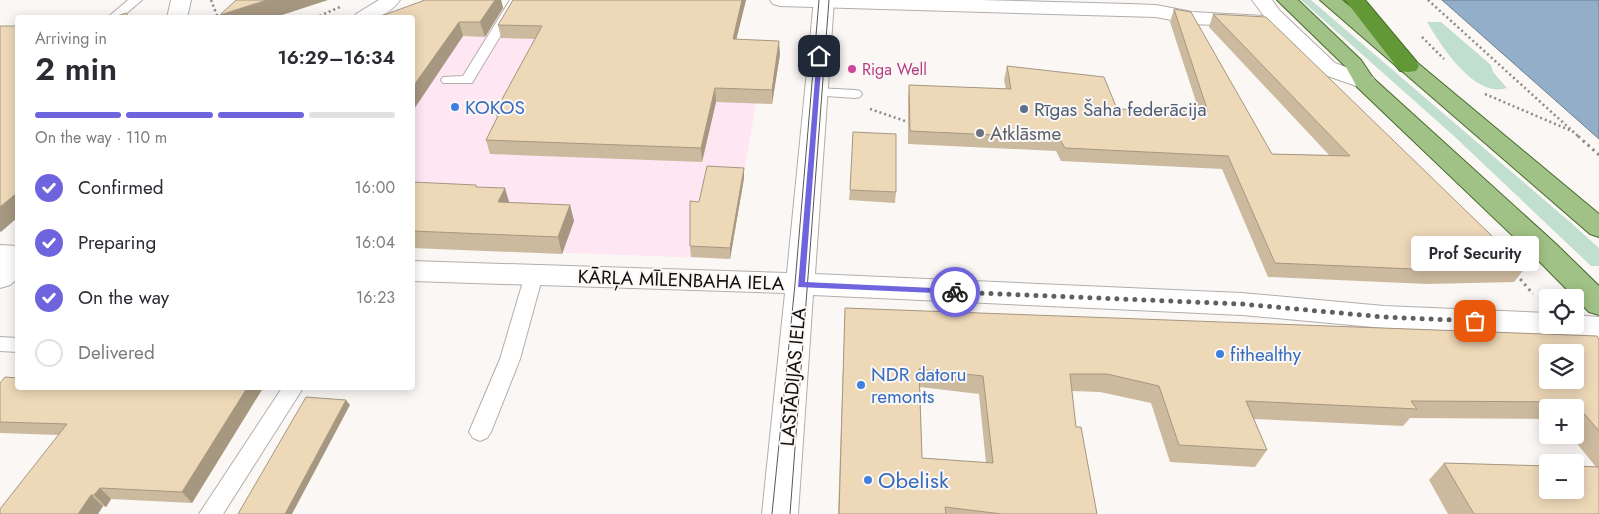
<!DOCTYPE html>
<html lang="en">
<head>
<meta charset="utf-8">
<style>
  :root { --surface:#fff; --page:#f7f7f7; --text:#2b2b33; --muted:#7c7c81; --line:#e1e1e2; --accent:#6e64de }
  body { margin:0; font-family:Jost,sans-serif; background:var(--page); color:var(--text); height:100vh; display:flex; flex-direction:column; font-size:19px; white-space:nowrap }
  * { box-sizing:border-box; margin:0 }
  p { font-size:16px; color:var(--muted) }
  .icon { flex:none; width:28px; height:28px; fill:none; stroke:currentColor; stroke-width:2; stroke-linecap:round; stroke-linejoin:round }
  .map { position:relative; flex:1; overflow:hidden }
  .sheet { position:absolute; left:15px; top:15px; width:400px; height:375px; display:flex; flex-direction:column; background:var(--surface); border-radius:5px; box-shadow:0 2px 12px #0003 }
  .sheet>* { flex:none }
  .fabs { position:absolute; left:1539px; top:289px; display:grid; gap:10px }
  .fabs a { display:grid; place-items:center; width:45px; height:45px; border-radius:5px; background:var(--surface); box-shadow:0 2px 12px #0003; font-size:25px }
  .pin { position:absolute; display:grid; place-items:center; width:42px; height:42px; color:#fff; margin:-21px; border-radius:10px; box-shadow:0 2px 8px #0006 }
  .courier { position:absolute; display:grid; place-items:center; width:50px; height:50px; margin:-25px; border:4px solid #6e64de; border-radius:50%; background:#fff; color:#222; box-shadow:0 1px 6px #0007 }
  .bubble { position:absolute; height:35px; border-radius:5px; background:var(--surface); box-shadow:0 2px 12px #0003; font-size:16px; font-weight:600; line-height:35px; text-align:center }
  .head em { font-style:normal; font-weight:600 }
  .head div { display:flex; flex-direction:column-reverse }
  .head { display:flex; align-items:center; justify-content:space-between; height:85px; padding:0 20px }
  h1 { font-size:32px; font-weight:600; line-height:38px }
  .bar { display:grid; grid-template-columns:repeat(4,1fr); gap:8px 5px; align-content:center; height:60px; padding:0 20px }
  .bar i { height:6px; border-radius:4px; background:var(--line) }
  .bar .active { background:var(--accent) }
  .bar p { grid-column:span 4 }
  ol { padding:0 20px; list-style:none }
  li { display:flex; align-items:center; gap:15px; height:55px }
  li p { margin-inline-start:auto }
  li .icon { padding:5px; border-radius:50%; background:var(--accent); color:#fff; stroke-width:4 }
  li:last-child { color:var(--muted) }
  li i { width:28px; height:28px; border:2px solid var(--line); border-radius:50% }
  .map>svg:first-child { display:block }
  .commercial { fill:#fee6f2 }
  .green { fill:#c1dfcf }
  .water { fill:#93aec8; stroke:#6c7e90 }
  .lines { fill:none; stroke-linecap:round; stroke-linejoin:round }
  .lane-casing { stroke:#b2aeac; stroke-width:2 }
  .street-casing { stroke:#b2aeac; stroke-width:2 }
  .secondary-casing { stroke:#b2aeac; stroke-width:2 }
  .primary-casing { stroke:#456928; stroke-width:2 }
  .highway-casing { stroke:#456928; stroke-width:2 }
  .path-far1 { stroke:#8b8887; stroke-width:2.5; stroke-dasharray:2 3; stroke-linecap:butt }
  .path { stroke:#8b8887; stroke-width:3; stroke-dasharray:2.5 4; stroke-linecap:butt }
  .lane { fill:#fff; fill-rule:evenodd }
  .street { fill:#fff; fill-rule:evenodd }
  .secondary { fill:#fff; fill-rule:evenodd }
  .primary { fill:#a1c286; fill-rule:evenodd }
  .highway { fill:#629936; fill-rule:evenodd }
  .tram { stroke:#5a5857; stroke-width:1 }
  .wall { fill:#ccba9e; fill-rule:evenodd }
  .shaded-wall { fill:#a69781 }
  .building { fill:#edd8b8; stroke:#a69781; fill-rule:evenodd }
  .route { fill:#6e64de }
  .done { stroke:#62605f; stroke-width:5; stroke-dasharray:0 9 }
  .hotel-dot { fill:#d1479c; stroke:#fbf7f5; stroke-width:2 }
  .shop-dot { fill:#3f7fe0; stroke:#fbf7f5; stroke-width:2 }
  .service-dot { fill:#5c6f8a; stroke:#fbf7f5; stroke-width:2 }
  .worship-dot { fill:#6b7280; stroke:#fbf7f5; stroke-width:2 }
  .labels { text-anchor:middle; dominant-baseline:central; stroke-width:4; stroke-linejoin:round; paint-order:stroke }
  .far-hotel-label { font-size:16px; fill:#b23c85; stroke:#fbf7f5; text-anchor:start }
  .shop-label { font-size:19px; fill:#366cbe; stroke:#fbf7f5; text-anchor:start }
  .service-label { font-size:19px; fill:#4e5e75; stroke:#fbf7f5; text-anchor:start }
  .worship-label { font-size:19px; fill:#5b616d; stroke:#fbf7f5; text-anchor:start }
  .street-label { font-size:19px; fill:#100f0e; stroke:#fbf7f5 }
  .near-shop-label { font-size:22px; fill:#366cbe; stroke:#fbf7f5; text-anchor:start }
</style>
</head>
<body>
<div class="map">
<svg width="1599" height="514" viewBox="0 0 1599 514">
  <rect width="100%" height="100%" fill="#fbf7f5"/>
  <path class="commercial" d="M409 5 606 11 756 103 730 259 413 247 412 18H399Z"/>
  <path class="green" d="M1301 0H1311L1570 222 1599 248V266H1591L1455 137Z
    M1427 22H1441L1491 65 1493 72 1507 88C1475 99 1441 46 1427 22Z"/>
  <path class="water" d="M1442 0H1599V139Z"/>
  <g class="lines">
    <g class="lane-casing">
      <path id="lane" d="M128 0H142L121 18H107Z
        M510 0H522L472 83H443L441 80 443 77 463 76Z
        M816 88 855 90 860 91 862 94 860 97 855 98 811 95 809 92Z
        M534 269 540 271 543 275 520 359 491 432 487 438 480 441 473 438 469 432 500 359 525 275 528 271Z
        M0 337 18 338V352L0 351Z
        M282 388H303L223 514H199Z"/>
    </g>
    <g class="street-casing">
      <path id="street" d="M171 0H191L187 18H167Z
        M379 0H400C387 18 374 18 354 18L356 14Z
        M770 0H981L1129 4 1156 5 1192 12 1264 16 1252 0H1272L1280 11 1335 63 1373 77 1376 82 1373 87 1365 89 1319 73 1279 32 1259 27 1192 24 1156 17 780 6 773 4Z
        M18 252V278L10 285 0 288V262L8 254Z"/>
    </g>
    <g class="secondary-casing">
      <path id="secondary" d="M814 0H834L815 274 1242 293 1384 306 1548 313V325H1575V315L1599 317V339C1587 338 1558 332 1548 335L1384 328 1242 315 813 295 798 514H762L785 293 412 281V261L787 273Z
        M0 245 18 246V266L0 265Z"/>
    </g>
    <g class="primary-casing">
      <path id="primary" d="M1277 0H1298L1361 60 1373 78 1556 244 1599 286V315L1589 312 1536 258 1357 87 1346 67Z
        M1320 0H1342L1599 214V237L1590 234Z"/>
    </g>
    <g class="highway-casing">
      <path id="highway" d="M1345 0H1365L1416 61 1419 66 1416 71 1408 72 1400 71Z"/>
    </g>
    <path class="path-far1" d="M211 0 218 18
      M1428 0 1579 137
      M315 18 340 7
      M1422 37 1444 59
      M1485 94 1574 132
      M870 109 908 122"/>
    <path class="path" d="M1578 136 1599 155
      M1516 274 1533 294"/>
    <use href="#lane" class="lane"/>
    <use href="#street" class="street"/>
    <use href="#secondary" class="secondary"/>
    <use href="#primary" class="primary"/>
    <use href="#highway" class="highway"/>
    <path class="tram" d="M772 514 795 284 819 0
      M790 514 829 0"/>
  </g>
  <path class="wall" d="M425 0H501L503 8 485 37 463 36 412 112V18Z
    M513 0H746L736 39 780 54 772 104 716 102 702 162 490 154 486 140 497 118 495 112 535 39 501 38 498 25Z
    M1174 9 1272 154 1329 155 1209 27 1213 14 1525 268 1514 282 1427 284 1268 277 1222 169 1061 161 1056 151 908 144V98L909 85 1006 89 1004 80 1007 66 1117 109 1199 111 1170 22Z
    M744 178 730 259 691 257 690 246 699 202Z
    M412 182 476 187 509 202 570 205 574 221 562 254 412 248Z
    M850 190 896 192 895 203 849 200Z
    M845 308 1599 339V514H1448L1429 480 1444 463 1596 467 1570 435H1575V408H1548V419L1410 418 1403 426 1254 419 1267 450 1255 467 1170 462 1151 403 1100 392 1072 391 1076 427 1097 514H838ZM920 387 979 394 986 463 922 458Z
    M0 383 18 388H263L192 503 111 499 106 507 103 506 98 514H0L59 435 0 433Z"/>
  <path class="shaded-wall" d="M267 0H328L273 18H221L220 15Z
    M495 0H501L503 8 485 37 480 22Z
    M742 0H746L733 53V39Z
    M459 22 463 36 412 112V88Z
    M779 41 780 54 772 104V90Z
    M715 88 716 102 702 162 701 148Z
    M744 168V178L730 259V248Z
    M505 188 510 205 498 202Z
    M18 192V217L1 232 0 231V207Z
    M570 205 574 221 562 254 558 237Z
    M247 388H263L192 503 182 492Z
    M346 400 350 405 292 514H285Z
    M100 488 111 499 106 507 94 495Z
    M91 495 103 506 98 514H78Z"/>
  <path class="building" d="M236 0H267L220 15Z
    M425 0H495L480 22H459L412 88V18H376Z
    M513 0H742L733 39 779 41 772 90 715 88 701 148 486 140 500 112H495L542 26 498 25Z
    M1174 9 1191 12 1272 154 1350 156 1213 14 1266 17 1525 268 1437 270 1275 263 1228 156 1065 148 1059 138 910 131 909 85 1011 89 1007 66 1104 77 1117 109 1208 112Z
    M126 13 130 18H112Z
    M0 26H18V192L0 207Z
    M853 132 896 134V192L850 190Z
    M707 166 744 168 730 248 690 246V201L699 202Z
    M412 182 476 185V187L505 188 498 202 570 205 558 237 412 231Z
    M845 308 1597 336 1599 339V431L1574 402 1411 401 1417 409 1246 401 1267 450 1179 445 1159 386 1107 374H1070L1076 427H1081L1097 514H1002L945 507 946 514H839ZM1548 352H1575V380H1548ZM919 369 983 376 993 463 922 458Z
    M5 377 18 378V388H247L182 492 100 488 94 495H91L78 514H0V509L67 424 0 422V383Z
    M306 397 346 400 285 514H238Z
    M1444 463 1548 466V490H1575V466L1599 467V514H1474Z"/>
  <path class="route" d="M817 54 822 56 805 282 955 289 958 290V294L798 287Z"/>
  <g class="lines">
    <path class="done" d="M955 292 1242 304 1384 317 1475 321"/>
  </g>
  <circle class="hotel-dot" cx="852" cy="69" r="5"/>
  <g class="shop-dot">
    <circle cx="455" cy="107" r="5"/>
    <circle cx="1220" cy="354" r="5"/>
    <circle cx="861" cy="385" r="5"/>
    <circle cx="868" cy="480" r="5"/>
  </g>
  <circle class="service-dot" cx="1024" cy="109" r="5"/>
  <circle class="worship-dot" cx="980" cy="133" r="5"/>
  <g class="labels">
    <g class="far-hotel-label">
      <text x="862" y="69">Riga Well</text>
    </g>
    <g class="shop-label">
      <text x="465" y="107">KOKOS</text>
      <text x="1230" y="354">fithealthy</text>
      <text x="871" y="374">NDR datoru<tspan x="871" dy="22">remonts</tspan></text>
    </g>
    <g class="service-label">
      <text x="1034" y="109">Rīgas Šaha federācija</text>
    </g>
    <g class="worship-label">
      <text x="990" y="133">Atklāsme</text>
    </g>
    <g class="street-label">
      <text transform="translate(681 280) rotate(2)">KĀRĻA MĪLENBAHA IELA</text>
      <text transform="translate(793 377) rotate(-85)">LASTĀDIJAS IELA</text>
    </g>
    <g class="near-shop-label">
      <text x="878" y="480">Obelisk</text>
    </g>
  </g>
</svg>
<div class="fabs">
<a><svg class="icon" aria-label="locate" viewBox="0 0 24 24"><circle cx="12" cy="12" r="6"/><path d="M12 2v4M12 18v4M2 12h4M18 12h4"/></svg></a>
<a><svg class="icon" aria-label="layers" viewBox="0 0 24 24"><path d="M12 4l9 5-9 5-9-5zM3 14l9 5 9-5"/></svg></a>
<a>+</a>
<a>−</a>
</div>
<div class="pin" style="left:1475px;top:321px;background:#ea580c"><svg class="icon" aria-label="bag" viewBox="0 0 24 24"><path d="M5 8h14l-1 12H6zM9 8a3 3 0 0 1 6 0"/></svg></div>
<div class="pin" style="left:819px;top:56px;background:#1f2937"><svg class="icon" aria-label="home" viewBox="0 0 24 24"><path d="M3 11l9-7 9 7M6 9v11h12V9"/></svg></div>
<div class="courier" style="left:955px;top:292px"><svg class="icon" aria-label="bike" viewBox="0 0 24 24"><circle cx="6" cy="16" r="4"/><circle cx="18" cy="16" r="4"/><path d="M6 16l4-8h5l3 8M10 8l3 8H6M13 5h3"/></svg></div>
<div class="bubble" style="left:1411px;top:236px;width:128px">Prof Security</div>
<section class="sheet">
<div class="head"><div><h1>2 min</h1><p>Arriving in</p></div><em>16:29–16:34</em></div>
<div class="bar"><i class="active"></i><i class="active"></i><i class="active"></i><i></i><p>On the way · 110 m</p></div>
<ol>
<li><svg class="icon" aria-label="check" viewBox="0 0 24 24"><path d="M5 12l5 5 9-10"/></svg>Confirmed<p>16:00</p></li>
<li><svg class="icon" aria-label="check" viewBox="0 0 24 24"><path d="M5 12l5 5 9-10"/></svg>Preparing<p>16:04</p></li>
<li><svg class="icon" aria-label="check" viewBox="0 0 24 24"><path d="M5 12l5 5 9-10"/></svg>On the way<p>16:23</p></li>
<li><i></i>Delivered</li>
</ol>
</section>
</div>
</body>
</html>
